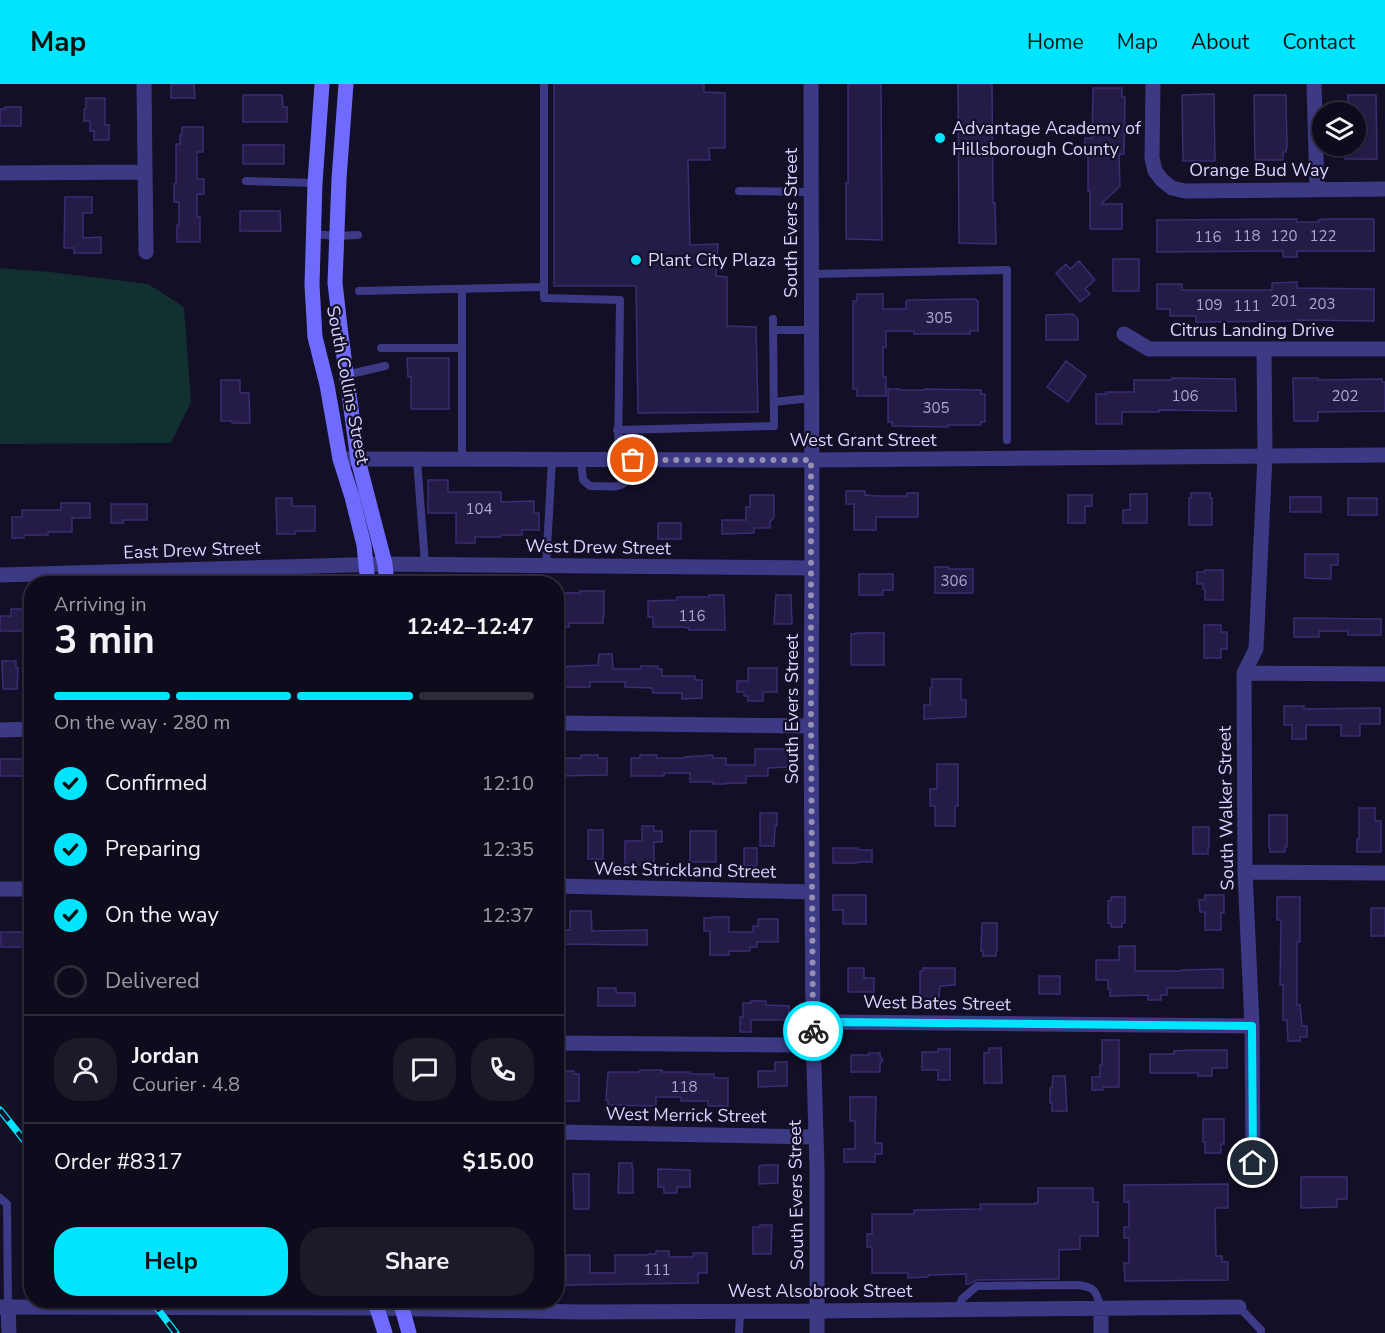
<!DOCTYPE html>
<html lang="en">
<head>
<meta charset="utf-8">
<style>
  :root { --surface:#0e0b1c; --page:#1c1929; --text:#f1f3f6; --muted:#9b9ba3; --line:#2e2b3b; --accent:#00e5ff }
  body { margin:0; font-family:"Nunito Sans",sans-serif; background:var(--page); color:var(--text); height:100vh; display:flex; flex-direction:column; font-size:22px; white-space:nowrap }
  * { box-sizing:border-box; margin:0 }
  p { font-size:20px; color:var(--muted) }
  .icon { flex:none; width:33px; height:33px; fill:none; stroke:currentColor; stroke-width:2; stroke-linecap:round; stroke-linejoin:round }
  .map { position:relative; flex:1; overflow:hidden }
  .panel { position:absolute; left:24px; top:492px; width:540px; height:732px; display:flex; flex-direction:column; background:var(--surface); border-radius:24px; box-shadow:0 2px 4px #0004,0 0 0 2px var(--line) }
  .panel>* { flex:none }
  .tools { position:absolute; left:1312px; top:18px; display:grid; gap:12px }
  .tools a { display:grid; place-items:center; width:54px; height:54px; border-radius:50%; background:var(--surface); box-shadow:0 2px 4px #0004,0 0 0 2px var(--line); font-size:30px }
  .pin { position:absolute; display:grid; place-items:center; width:51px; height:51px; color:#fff; margin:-26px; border:3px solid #fff; border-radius:50%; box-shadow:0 2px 6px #0007 }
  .courier { position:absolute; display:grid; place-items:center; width:60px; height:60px; margin:-30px; border:4px solid #00e5ff; border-radius:50%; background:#fff; color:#222; box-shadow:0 2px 8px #0007 }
  .overview em { font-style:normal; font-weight:700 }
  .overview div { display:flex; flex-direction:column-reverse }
  .overview { display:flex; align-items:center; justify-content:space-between; height:102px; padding:0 30px }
  h1 { font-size:39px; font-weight:700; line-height:45px }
  .bar { display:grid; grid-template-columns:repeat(4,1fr); gap:9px 6px; align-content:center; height:72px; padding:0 30px }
  .bar i { height:8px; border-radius:4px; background:var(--line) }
  .bar .on { background:var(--accent) }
  .bar p { grid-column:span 4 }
  .line { display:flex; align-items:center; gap:15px; padding:0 30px; border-top:2px solid var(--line) }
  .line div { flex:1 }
  .round { display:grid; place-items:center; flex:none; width:63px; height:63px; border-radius:24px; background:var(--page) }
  ol { padding:0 30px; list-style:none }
  li { display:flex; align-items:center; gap:18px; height:66px }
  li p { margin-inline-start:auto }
  li .icon { padding:6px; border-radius:50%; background:var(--accent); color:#111; stroke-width:4 }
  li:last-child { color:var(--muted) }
  li i { width:33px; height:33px; border:3px solid var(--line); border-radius:50% }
  .action { display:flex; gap:12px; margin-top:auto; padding:12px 30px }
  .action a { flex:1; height:69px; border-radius:24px; background:var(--accent); color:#111; font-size:24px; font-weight:700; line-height:69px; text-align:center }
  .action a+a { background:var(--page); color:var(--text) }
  header { display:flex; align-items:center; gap:36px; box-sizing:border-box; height:84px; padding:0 30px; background:var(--accent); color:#111 }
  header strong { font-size:28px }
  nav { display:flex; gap:33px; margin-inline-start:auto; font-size:21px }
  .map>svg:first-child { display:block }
  .green { fill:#12302f }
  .building { fill:#241b47; stroke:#3b2d73; stroke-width:1.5 }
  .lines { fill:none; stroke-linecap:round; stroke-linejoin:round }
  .service { stroke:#3d3a85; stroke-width:8 }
  .minor { stroke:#3d3a85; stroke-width:15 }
  .tertiary { stroke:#3d3a85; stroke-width:15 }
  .secondary { stroke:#6f6bff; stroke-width:15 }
  .rail-casing { stroke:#00e5ff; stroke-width:7 }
  .rail { stroke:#130f26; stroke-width:4.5; stroke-dasharray:14; stroke-linecap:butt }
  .done { stroke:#948fb3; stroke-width:6; stroke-dasharray:0 10.8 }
  .route { stroke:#00e5ff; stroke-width:8 }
  .poi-dot { fill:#00e5ff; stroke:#130f26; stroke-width:2 }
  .labels { text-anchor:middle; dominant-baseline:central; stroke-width:4.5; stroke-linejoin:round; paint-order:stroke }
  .number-label { font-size:15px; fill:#aca6d1 }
  .poi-label { font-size:18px; fill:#d9d4ff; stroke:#130f26; text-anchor:start }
  .street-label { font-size:18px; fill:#d9d4ff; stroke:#130f26 }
</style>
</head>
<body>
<header>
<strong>Map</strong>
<nav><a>Home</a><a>Map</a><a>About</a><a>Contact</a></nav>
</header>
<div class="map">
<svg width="1385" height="1249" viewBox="0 0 1385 1249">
  <rect width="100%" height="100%" fill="#130f26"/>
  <path class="green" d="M0 184 50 188 148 200 184 223 191 318 171 359 0 360Z"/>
  <path class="building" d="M171 0H194L195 14H171Z
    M554 0H704V8L725 9V64H709L710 76H688L690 161 718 160 716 192 727 193V242L756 243 758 328 638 329 636 202H554Z
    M848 0H881L882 156 846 155V99H848Z
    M958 0H992L993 119H995L996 160 959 159Z
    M1093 4H1122V13H1125L1124 70H1119L1120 102 1101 120H1122V145H1090V107H1088V70H1085V54H1092Z
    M1214 10 1215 77H1183L1182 11Z
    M243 11H282L283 23H287V38H243Z
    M1254 11H1286L1287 63 1286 68H1283V76H1255Z
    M1348 11H1376L1377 75H1345V62H1356V28H1348Z
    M86 14H105V41H109V56H94V47H90V37H84V25H86Z
    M5 23H21V42H0V25H5Z
    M182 43H203V68H197V95H204V110H197V133H200V158H177V141H179V118H174V100H176V60H180V51H182Z
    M243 61H284V80H243Z
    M65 113H92V129H83V154L101 153V169H74V164H64Z
    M240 127H280L281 147H240Z
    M1297 135V138H1318V136L1323 135H1374V167H1297V173H1283V167L1157 168V136Z
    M1113 175H1139V207H1113Z
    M1079 177 1095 196 1085 205 1090 210 1080 218 1056 189 1066 180 1070 185Z
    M1297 198V204L1374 205V237L1297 236V237L1196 238V232H1170V225H1157V200H1182V206H1272V199Z
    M857 210H883V225H906V217L908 216 976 215V217H978V247H970V250H914V247H886V263H883V293H886V312H857V305H853V217H857Z
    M1073 230 1078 235V256H1046V231Z
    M407 274H449V325H411V293H408Z
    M1066 277 1086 292 1068 318 1047 303Z
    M1172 294 1235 295 1236 327 1159 326V328H1122V340H1096V310H1106V308H1134V296H1172Z
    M1293 294H1318V296L1382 295V298H1385V327L1318 328V337H1294Z
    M221 296H240V309H249L250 339H232V337H221Z
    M888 305H899V306H925V305L981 306V310H985V338H981V341H948V343L892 342V338H888Z
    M428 396H448V408H501V418L534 417V429H539V446H522V451H501V453H475V459H456V429H428Z
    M846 407H865V411L876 412H907V409H918V433H876V446H854V420H846Z
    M1191 409H1210V414H1212V441H1189V414H1191Z
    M1130 410H1147V439H1123V426H1130Z
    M750 411H774V433L770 438V444H754V449L722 450V436H746V423H750Z
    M1068 411H1092V422H1085V439H1068Z
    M1290 413H1321V428H1290Z
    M276 414H292V422H315V447H295V450H277Z
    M1348 414H1377V431H1348Z
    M61 419H90V434H72V448H48V451H24V454H12V433H22V426H61Z
    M111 420H147V436H123V439H111Z
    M658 439H681V455H658Z
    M1305 470H1338V481H1331V495L1305 494Z
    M935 483H949V485H973V509H935Z
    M1205 486H1223V516H1205V505H1203V500H1197V488H1205Z
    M859 490H893V506H883V511H859Z
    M580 507H604V533H603V539H569V543H556V509H580Z
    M709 511H724L725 546H689V544L682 543H653V533H648V517L677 516V513H709Z
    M776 511H791L792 540H774Z
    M11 525H27V547H0V532H11Z
    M1294 534 1381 535V551H1348V547H1319V553H1294Z
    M1204 541H1221V548H1227V565H1221V574H1204Z
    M856 549H884V581H851V550H856Z
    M599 570H612L613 585H641V582H658V585H662V592H695V596H702V614L682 615V609H653L652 604 625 603V598H590V603H556V583L598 581Z
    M2 577H16V584H18L17 605H3Z
    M748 584H777V608H763V617H748V612H744V608H737V597H748Z
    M932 595H961V616H966V633L924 635V621H930V604H932Z
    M1284 622H1304V625L1380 624V640H1360V652H1341V641H1306V655H1292V641H1284Z
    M755 665H783V666H788V683L768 684V692H746V699H726V700H713V698H690V689H664V692H631V674H640V671H657V674H685V673L713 671V674H726V681H755Z
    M581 671H598V674H607V691L556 692V674H581Z
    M0 675H32V692H0Z
    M937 680H958V722H955V742H935V722H930V705H937Z
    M1359 724H1375V737H1381V768H1357V755H1359Z
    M760 729H777V742H775L774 762H760Z
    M1269 731H1287V763H1285V768H1270V763H1269Z
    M642 742H654V747H662V758H654V781H625V757H642Z
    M1193 743H1209V763H1208V770H1193Z
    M588 746H603V775H588Z
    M690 747H716V778H690Z
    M744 764H757V782H744Z
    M833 764H858V766H872V778H858V779H833Z
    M833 811H866V840H843V826H833Z
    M1205 811H1224V829H1221V846H1205V828H1200L1199 816H1205Z
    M1111 813H1125V839H1122V843H1111V839H1108V817H1111Z
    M1277 813H1300V858H1297V921H1300L1302 942H1307V953H1300V957H1288L1287 936H1283V901H1280L1281 836H1277Z
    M1371 824H1385V852H1371Z
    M570 827H591L592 847 647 846V861L556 860V846H570Z
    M712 833H729V848H753V842H758V835H778V858H757V863H750V867H729V871H710V847H704V834H712Z
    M982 839H997V867H996V872H983V867H981Z
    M1 848H29V863H1Z
    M1119 862H1135V887H1182V886L1223 885V904H1167V911H1161V916H1148V911L1110 912V905H1108V896H1096V876H1119Z
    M848 884H864V894H874V908H848Z
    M923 884H955V901L940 902 938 922H921V917H920V887H923Z
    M1039 892H1060V910H1039Z
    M598 904H616V909H635V922H598Z
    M751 917H766V921L789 922V936H751V948H740V933H743V919H751Z
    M1102 956H1119V1003H1103V1006H1092V993H1100V981H1102Z
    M989 964H1001L1002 999H984V969H989Z
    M938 965H950V996H938V986H922V968H938Z
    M1193 966H1227V984H1212V992H1198V989H1150V970H1174V967Z
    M869 969H880V972L883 976 880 979V988H851V971H869Z
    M775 978H787V1002L758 1003V987H775Z
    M640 986H662V988H690V990H714V994H728V1022H708V1017H681V1013H656V1022L608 1021V1016H606L608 988H640Z
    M557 987H574V990H579V1017H557Z
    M1053 992H1065L1067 1027H1052V1019H1050V1004H1052Z
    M850 1013H876L875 1059H882V1070H875V1078H844V1065H855V1037H850Z
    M1203 1035H1224V1060H1221V1069H1205V1058H1203Z
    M619 1079H632V1084H633V1109H618Z
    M763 1081H778V1099L759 1100V1082Z
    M658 1085 690 1086V1103H677V1109H664V1103H658Z
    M573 1090H589V1125H574Z
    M1301 1093H1347V1115H1337V1123L1301 1124Z
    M1228 1100V1124H1215L1216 1172H1222V1178H1228V1196L1125 1197 1124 1179H1129V1154H1124V1143H1129V1118H1124V1101Z
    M1038 1104H1093V1118H1098V1152H1080V1165L1059 1166V1195L977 1196 969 1200H966V1190L928 1191V1193L908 1194V1189H872V1163H867V1150H872V1130H914V1126L981 1125 980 1120H1035V1119H1038Z
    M760 1141H772L771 1170H753V1143H760Z
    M656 1167H669V1173H693V1169H707V1189H698V1199L566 1201V1171H590V1189H615V1171H648V1170H656Z"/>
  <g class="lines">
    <path class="service" d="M544 0V214L620 216 618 376
      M246 97 315 99
      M739 107 811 108
      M313 150 337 152 358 151
      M811 190 1007 186V356
      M359 207 543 203
      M773 246H811
      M381 264H462
      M346 291 385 282
      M774 318 811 314
      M617 346 774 342 773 235
      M417 376 425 480
      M462 376V205
      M581 376 583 396 590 402C620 402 627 409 633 376
      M546 482 552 376
      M0 1114 7 1120 8 1223
      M1239 1223 1261 1246V1249
      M958 1225 962 1215 977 1202 1078 1201C1096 1203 1096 1208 1101 1224
      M739 1249 740 1227"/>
    <path class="minor" d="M144 0 146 168
      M1153 0 1152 74 1155 87 1162 96 1172 104 1185 107 1385 105
      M1314 0 1317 105
      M0 89 145 88
      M1124 250 1149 265H1385
      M0 491 385 480 812 484
      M1244 589 1385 590
      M556 639 811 642
      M0 646 32 645
      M1245 788 1385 789
      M556 802 812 808
      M0 805H32
      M556 959 798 961 813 949 834 938 1252 942
      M556 1048 815 1053
      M1253 1079 1252 942 1245 788 1244 589 1256 565 1265 372 1264 265
      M8 1223 9 1249
      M1101 1224V1249
      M817 1227 1239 1223"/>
    <path class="tertiary" d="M811 0 812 484 811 642 813 949 817 1084V1249
      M340 375 811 376 1385 371
      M0 1223 377 1224 579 1228 817 1227"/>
    <path class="secondary" d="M322 0 315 99 312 201 315 253 327 301 340 375 352 413 364 461 368 500
      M346 0 339 95 335 199 341 251 358 376 385 480 387 500
      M376 1216 377 1224 385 1249
      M401 1216 402 1224 409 1249"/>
    <g class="rail-casing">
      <path id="rail" d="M0 1026 32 1066
        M151 1216 176 1249"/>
    </g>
    <use href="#rail" class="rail"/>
  </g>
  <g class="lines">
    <path class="done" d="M633 376H811V642L813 947"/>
    <path class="route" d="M813 947V949L834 938 1252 942 1253 1079"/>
  </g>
  <g class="poi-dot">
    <circle cx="940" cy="54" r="6"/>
    <circle cx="636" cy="176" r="6"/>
  </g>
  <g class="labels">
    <g class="number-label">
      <text x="1247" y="152">118</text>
      <text x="1284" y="152">120</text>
      <text x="1323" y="152">122</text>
      <text x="1208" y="153">116</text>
      <text x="1284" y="217">201</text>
      <text x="1322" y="220">203</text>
      <text x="1209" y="221">109</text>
      <text x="1247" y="222">111</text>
      <text x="939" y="234">305</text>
      <text x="1185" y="312">106</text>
      <text x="1345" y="312">202</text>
      <text x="936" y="324">305</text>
      <text x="479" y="425">104</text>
      <text x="954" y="497">306</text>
      <text x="692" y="532">116</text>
      <text x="684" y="1003">118</text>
      <text x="657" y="1186">111</text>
    </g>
    <g class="poi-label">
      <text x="952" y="44">Advantage Academy of<tspan x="952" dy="21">Hillsborough County</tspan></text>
      <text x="648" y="176">Plant City Plaza</text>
    </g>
    <g class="street-label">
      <text x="1259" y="86">Orange Bud Way</text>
      <text transform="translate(791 139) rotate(-90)">South Evers Street</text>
      <text x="1252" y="246">Citrus Landing Drive</text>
      <text transform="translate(348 301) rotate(79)">South Collins Street</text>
      <text x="863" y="356">West Grant Street</text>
      <text transform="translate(598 463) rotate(1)">West Drew Street</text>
      <text transform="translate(192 466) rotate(-2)">East Drew Street</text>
      <text transform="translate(792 625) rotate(-90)">South Evers Street</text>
      <text transform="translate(1226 724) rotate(-91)">South Walker Street</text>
      <text transform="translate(685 786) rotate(1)">West Strickland Street</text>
      <text transform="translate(937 919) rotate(1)">West Bates Street</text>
      <text transform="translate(686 1031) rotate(1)">West Merrick Street</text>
      <text transform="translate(796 1111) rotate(-91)">South Evers Street</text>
      <text x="820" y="1207">West Alsobrook Street</text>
    </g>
  </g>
</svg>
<div class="tools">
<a><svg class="icon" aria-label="layers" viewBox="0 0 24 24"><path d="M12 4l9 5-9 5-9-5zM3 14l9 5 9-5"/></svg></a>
</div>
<div class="pin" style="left:633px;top:376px;background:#ea580c"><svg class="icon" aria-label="bag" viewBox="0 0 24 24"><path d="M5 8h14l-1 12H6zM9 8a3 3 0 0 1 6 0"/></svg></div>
<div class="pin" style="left:1253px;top:1079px;background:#1f2937"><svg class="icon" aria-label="home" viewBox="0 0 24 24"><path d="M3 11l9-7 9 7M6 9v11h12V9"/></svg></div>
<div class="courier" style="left:813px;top:947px"><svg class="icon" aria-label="bike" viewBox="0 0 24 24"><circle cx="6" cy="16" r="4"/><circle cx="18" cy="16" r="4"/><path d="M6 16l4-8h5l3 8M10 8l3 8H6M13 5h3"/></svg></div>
<section class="panel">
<div class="overview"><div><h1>3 min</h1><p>Arriving in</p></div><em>12:42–12:47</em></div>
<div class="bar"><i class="on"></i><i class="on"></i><i class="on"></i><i></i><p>On the way · 280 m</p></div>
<ol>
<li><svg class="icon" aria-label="check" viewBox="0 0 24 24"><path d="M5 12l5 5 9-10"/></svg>Confirmed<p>12:10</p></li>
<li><svg class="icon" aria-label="check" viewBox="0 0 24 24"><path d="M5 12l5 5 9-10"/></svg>Preparing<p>12:35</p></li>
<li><svg class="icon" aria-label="check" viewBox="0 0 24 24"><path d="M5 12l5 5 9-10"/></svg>On the way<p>12:37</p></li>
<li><i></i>Delivered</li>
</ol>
<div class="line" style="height:108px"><a class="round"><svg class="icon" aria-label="person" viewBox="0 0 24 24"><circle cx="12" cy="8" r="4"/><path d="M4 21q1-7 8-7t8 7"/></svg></a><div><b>Jordan</b><p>Courier · 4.8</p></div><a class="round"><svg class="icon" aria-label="chat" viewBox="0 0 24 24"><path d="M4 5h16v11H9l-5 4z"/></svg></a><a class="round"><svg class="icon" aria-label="phone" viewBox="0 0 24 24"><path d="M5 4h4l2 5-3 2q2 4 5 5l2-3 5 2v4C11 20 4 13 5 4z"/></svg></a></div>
<div class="line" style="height:78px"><div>Order #8317</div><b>$15.00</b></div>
<div class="action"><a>Help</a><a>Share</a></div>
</section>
</div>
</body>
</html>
